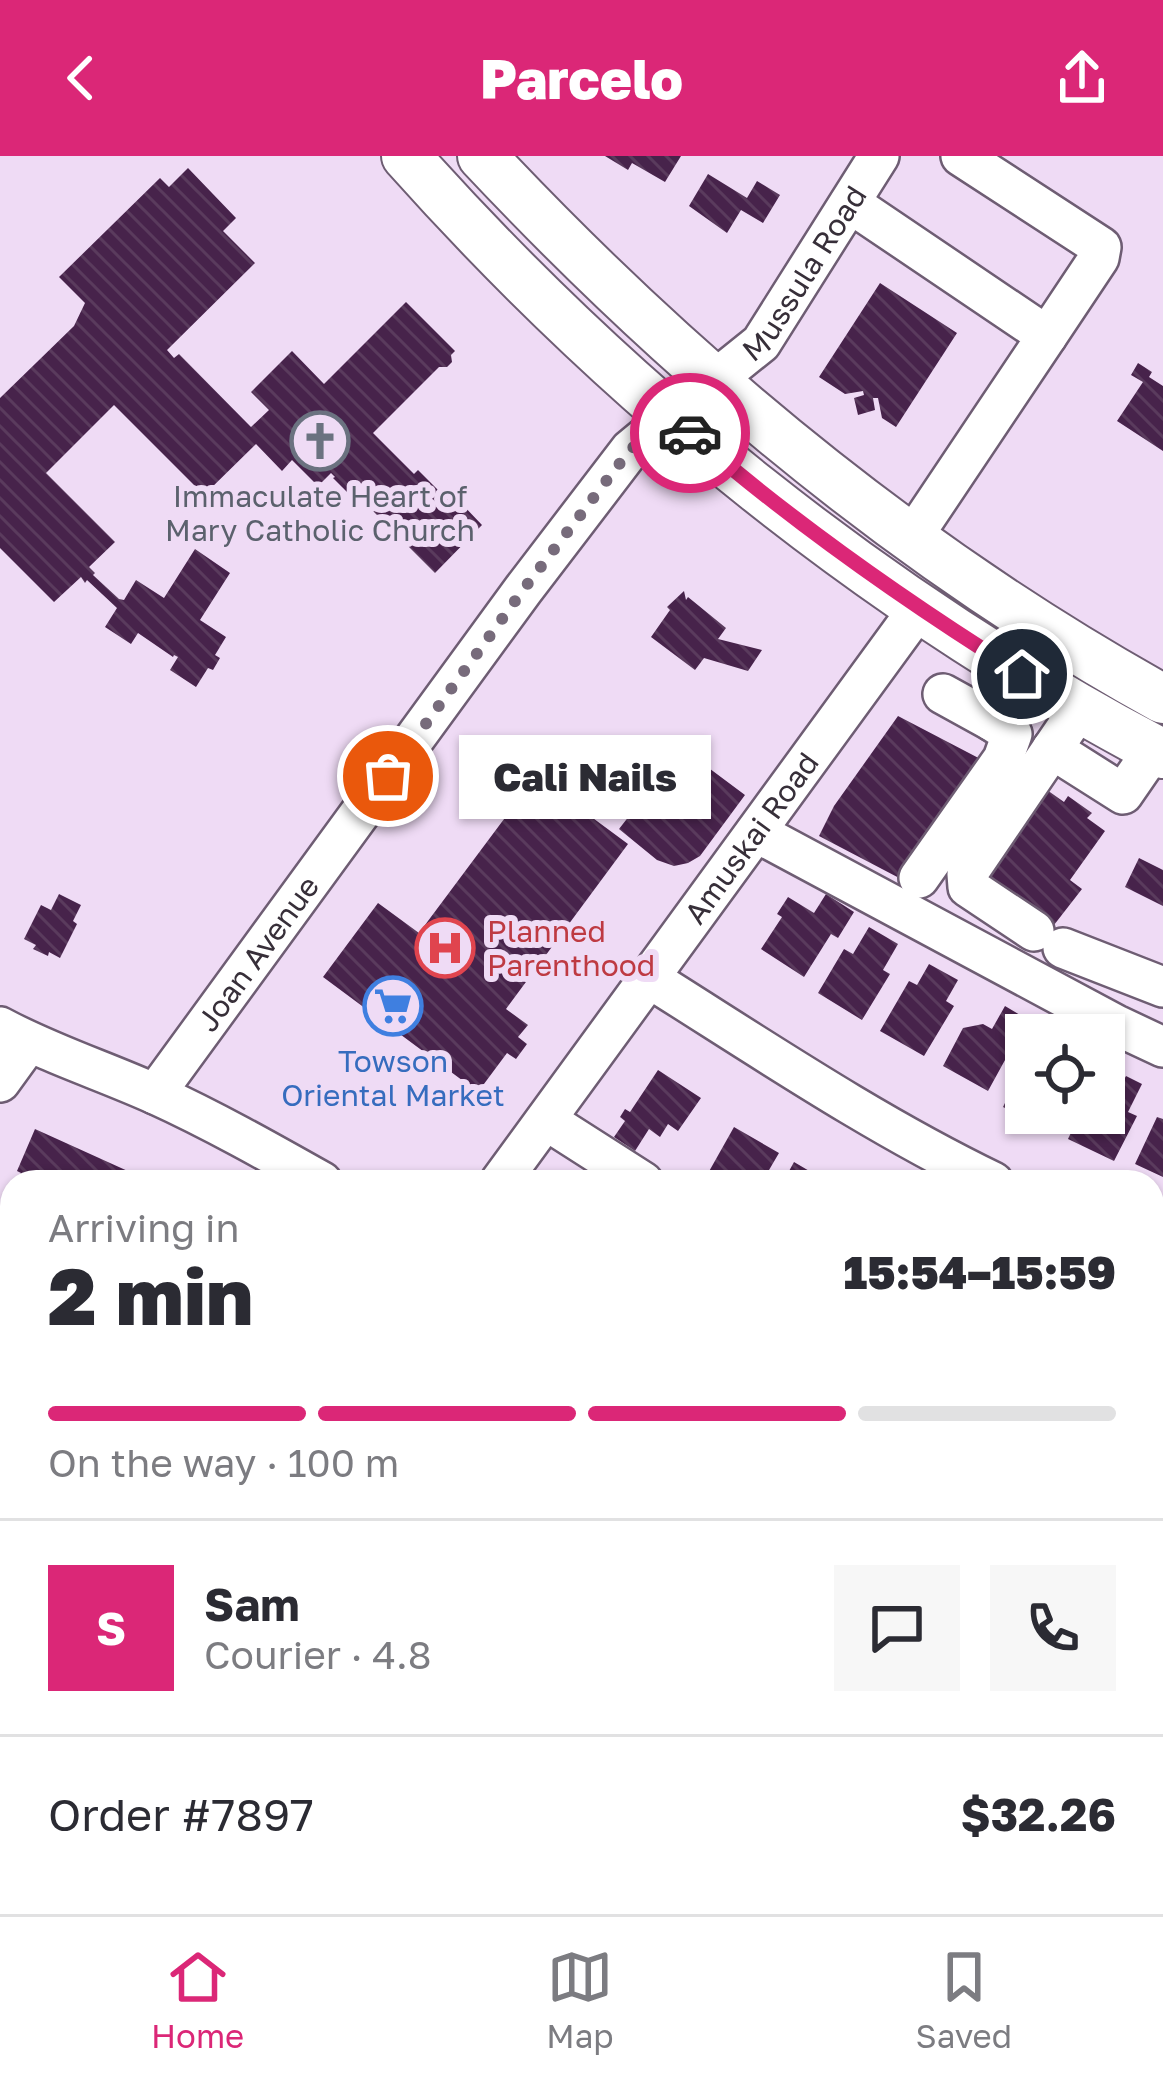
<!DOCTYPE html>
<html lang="en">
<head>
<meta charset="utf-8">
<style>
  :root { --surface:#fff; --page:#f7f7f7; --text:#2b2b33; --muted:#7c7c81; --line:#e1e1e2; --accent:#db2777 }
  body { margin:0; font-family:"Golos Text",sans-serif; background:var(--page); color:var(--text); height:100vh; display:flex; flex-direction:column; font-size:45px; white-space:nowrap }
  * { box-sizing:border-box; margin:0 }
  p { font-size:39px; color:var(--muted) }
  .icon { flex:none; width:66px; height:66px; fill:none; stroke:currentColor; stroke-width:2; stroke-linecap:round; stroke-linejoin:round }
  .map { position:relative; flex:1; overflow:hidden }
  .sheet { position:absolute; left:0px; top:1014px; width:1164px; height:744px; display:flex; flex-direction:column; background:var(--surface); border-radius:36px 36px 0 0; box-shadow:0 3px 9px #0004 }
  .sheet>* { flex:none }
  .fabs { position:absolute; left:1005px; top:858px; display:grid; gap:24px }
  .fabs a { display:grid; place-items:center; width:120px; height:120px; border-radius:0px; background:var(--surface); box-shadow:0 3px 9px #0004; font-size:60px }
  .pin { position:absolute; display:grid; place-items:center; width:102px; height:102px; color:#fff; margin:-51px; border:6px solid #fff; border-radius:50%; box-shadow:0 3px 12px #0007 }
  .courier { position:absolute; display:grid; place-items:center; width:120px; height:120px; margin:-60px; border:9px solid #db2777; border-radius:50%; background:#fff; color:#222; box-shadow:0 3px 15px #0007 }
  .bubble { position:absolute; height:84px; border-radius:0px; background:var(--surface); box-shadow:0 3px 9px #0004; font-size:39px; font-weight:800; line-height:84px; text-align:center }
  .overview em { font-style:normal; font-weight:800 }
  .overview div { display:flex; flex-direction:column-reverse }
  .overview { display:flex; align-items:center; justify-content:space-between; height:204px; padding:0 48px }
  h1 { font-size:78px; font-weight:800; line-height:90px }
  .bar { display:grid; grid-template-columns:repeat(4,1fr); gap:18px 12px; align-content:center; height:144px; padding:0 48px }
  .bar i { height:15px; border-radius:9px; background:var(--line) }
  .bar .active { background:var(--accent) }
  .bar p { grid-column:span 4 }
  .line { display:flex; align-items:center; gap:30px; padding:0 48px; border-top:3px solid var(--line) }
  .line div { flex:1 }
  .round { display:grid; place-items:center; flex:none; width:126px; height:126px; border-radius:0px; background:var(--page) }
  header { display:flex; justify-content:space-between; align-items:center; height:156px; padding:0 48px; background:var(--accent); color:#fff; font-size:54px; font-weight:800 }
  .menu { display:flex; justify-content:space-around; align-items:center; height:168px; border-top:3px solid var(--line); background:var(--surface); font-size:33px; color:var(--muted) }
  .menu a { display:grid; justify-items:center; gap:6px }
  .menu .active { color:var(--accent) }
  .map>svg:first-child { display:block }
  .building { fill:url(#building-back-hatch) }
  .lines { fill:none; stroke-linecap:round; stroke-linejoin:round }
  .minor-casing { stroke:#6e5d73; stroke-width:44 }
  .major-casing { stroke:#6e5d73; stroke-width:52 }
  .minor { stroke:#fff; stroke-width:39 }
  .major { stroke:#fff; stroke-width:48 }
  .done { stroke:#776b7b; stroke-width:12; stroke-dasharray:0 21.6 }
  .route { stroke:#db2777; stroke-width:15 }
  .labels { text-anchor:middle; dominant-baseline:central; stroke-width:12; stroke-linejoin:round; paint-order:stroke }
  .street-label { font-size:30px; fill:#372f39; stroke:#efdbf5 }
  .worship-label { font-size:30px; fill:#5b616d; stroke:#efdbf5 }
  .health-label { font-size:30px; fill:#be3a42; stroke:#efdbf5; text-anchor:start }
  .shop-label { font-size:30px; fill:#366cbe; stroke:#efdbf5 }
</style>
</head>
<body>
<header><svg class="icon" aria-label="back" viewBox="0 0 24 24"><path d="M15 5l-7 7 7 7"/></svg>Parcelo<svg class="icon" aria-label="share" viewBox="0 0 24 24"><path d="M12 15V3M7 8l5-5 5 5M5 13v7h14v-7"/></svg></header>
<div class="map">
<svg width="1163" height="1758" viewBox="0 0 1163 1758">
  <defs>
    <pattern id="building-back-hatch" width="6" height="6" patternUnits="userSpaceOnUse" patternTransform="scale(3)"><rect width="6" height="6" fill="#47234b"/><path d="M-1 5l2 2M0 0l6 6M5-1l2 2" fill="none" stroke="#5a3b5d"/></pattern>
  </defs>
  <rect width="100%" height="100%" fill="#efdbf5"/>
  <path class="building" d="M605 0H681L665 26 632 7 628 14Z
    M188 12 236 62 223 75 255 107 167 194 174 202 179 198 251 271 269 254 251 236 292 195 324 228 406 146 455 195 451 199 452 206 447 211H439L373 277 414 318 418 314 456 352 461 347 482 369 435 417 364 346 361 350 333 322 335 321 331 317 318 330 292 304 282 315 256 288 204 339 114 249 46 317 115 386 89 411 95 417 93 419 119 443 124 444 136 424 164 442 195 393 230 417 200 464 226 481 215 499 220 502 213 514 208 512 196 531 170 514 178 501 174 499 173 501 138 477 131 488 105 471 117 452 87 424 85 427 81 421 54 446 0 392V242L74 170 85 147 59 121 160 22 169 31Z
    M708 18 747 42 757 25 780 39 763 67 741 54 727 77 689 50Z
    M880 127 957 177 896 271 882 262 878 242H873L875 254 858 259 854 242 864 239 863 235 845 238 819 221Z
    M1138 207 1152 216 1149 221 1163 230V295L1117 265 1143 226 1131 219Z
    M684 435 686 444 688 441 726 472 718 483 762 494 748 515 704 502 695 514 651 481 670 454 667 451Z
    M898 560 990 608 903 724 819 680 834 650Z
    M682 592 745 639 700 700 688 707 674 710 657 704 619 673Z
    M536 620 628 688 506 853 528 869 518 881 527 888 516 903 507 897 478 936 323 821 378 747 419 777Z
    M1047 634 1064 646 1068 640 1092 657 1087 662 1105 675 1070 724 1082 733 1054 769 984 721Z
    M1139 702 1163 714V750L1125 731Z
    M59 738 81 749 73 765 77 768 60 802 49 796 48 800 33 793 36 789 24 783 41 749 51 754Z
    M826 738 854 756 838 782 831 778 804 821 761 793 782 761 777 758 788 741 814 757Z
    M869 771 898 788 883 814 890 818 862 864 818 837 844 793 853 798Z
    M929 808 958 824 946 845 954 850 924 900 880 875 909 825 917 829Z
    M1005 850 1020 859 1008 880 1016 884 988 935 943 910 963 872 983 868 992 873Z
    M1026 905V957H1058L1050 974 1003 951Z
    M658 914 701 942 678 975 668 968 660 981 649 973 635 995 614 981 625 965 620 961 625 953 630 956Z
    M1126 920 1142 928 1128 956 1137 960 1114 1005 1068 983 1080 957H1104V937L1114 942Z
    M1157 961 1163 963V1021L1135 1008Z
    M734 971 779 997 762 1026H698L703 1017 707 1019Z
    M35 973 152 1026H22L18 1024 21 1017 17 1015Z
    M794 1006 828 1026H783Z
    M1163 1196V1246L1152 1241V1222Z
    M1163 1345V1405L1152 1400V1356L1157 1359Z
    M12 1668V1746H34L29 1758 0 1756V1696Z
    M343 1746H382L380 1758H340Z
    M478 1746H517L529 1749 526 1758H475Z
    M682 1746H723L721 1758H680Z
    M1021 1746H1069L1067 1758H1026L1027 1751H1020Z"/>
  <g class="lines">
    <g class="minor-casing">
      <g id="minor">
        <path d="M961 0 1101 91 1099 102 1047 180"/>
        <path d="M850 47 1047 180 911 383"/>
        <path id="s1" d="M715 224 761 187 879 0"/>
        <path d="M943 538 992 565 1022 518"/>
        <path d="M1052 593 1123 638 1154 593"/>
        <path d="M756 676 1116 869 1163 891"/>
        <path d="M919 722 1003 603 1012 578 992 565"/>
        <path d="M1034 775 968 731 967 718 1080 552"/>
        <path d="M1063 792 1163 831"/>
        <path d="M649 822C762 893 873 968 993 1026"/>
        <path d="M0 871C50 898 104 915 155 938 212 964 267 995 322 1026"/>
        <path d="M0 926 29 886"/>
        <path id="s2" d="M155 938 523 434 630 294 671 260"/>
        <path d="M546 964 643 1026"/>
        <path id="s3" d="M500 1026 919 452"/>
        <path d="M1152 1101 1163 1105"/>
        <path d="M0 1109 12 1118"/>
        <path d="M0 1233 12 1217"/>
        <path d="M1152 1292 1163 1297"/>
        <path d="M1152 1473 1163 1477"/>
        <path d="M0 1505 12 1483"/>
        <path d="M0 1539 12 1544"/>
        <path d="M1152 1667 1163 1671"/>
        <path d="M79 1758 84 1746"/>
        <path d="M283 1758 285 1746"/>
        <path d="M436 1758 438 1746"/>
        <path d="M603 1758 605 1746"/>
        <path d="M773 1758 775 1746"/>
        <path d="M953 1758 955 1746"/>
        <path d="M1125 1758 1127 1746"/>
      </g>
    </g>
    <g class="major-casing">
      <path id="major" d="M406 0C621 241 877 448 1163 598
        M482 0C681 212 909 402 1163 543"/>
    </g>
    <use href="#minor" class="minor"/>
    <use href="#major" class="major"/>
  </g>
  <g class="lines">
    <path class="done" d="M388 620 523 434 630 294 671 260 690 277"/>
    <path class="route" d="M690 277C794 367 905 445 1022 518"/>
  </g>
  <defs>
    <g id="church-ring" transform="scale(3)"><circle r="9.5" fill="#efdbf5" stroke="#6b7280" stroke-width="1.5"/><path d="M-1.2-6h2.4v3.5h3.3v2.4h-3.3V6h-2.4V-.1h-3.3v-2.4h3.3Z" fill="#6b7280"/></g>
    <g id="hospital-ring" transform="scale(3)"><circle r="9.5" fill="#efdbf5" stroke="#e0444e" stroke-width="1.5"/><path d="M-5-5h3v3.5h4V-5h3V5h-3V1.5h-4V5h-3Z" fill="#e0444e"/></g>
    <g id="supermarket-ring" transform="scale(3)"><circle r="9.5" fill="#efdbf5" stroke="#3f7fe0" stroke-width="1.5"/><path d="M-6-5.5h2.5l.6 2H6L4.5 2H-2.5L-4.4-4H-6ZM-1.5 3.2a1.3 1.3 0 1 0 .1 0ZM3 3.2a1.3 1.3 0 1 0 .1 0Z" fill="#3f7fe0"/></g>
  </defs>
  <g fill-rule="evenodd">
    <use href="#church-ring" x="320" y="285"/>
    <use href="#hospital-ring" x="445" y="792"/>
    <use href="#supermarket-ring" x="393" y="850"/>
  </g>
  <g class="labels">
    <g class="street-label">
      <text stroke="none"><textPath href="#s1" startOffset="141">Mussula Road</textPath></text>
      <text stroke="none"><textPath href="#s3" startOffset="426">Amuskai Road</textPath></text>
      <text stroke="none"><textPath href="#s2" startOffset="174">Joan Avenue</textPath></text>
    </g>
    <g class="worship-label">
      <text x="320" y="340">Immaculate Heart of<tspan x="320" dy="34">Mary Catholic Church</tspan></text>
    </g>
    <g class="health-label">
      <text x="487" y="775">Planned<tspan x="487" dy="34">Parenthood</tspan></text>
    </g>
    <g class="shop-label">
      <text x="393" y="905">Towson<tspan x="393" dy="34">Oriental Market</tspan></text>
    </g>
  </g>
</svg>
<div class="fabs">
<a><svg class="icon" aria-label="locate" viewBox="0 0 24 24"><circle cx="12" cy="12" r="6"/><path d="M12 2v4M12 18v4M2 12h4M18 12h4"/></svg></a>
</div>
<div class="pin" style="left:388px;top:620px;background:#ea580c"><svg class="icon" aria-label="bag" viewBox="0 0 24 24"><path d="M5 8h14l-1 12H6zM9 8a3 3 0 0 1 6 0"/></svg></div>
<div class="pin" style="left:1022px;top:518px;background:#1f2937"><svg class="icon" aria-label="home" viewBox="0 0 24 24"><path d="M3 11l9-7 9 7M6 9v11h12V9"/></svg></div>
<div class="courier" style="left:690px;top:277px"><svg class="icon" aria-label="car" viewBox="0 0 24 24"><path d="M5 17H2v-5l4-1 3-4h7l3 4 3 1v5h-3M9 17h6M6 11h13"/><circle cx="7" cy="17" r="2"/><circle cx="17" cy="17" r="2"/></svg></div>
<div class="bubble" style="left:459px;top:579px;width:252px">Cali Nails</div>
<section class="sheet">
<div class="overview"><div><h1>2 min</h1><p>Arriving in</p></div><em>15:54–15:59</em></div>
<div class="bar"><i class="active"></i><i class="active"></i><i class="active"></i><i></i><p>On the way · 100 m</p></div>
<div class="line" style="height:216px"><b class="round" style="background:var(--accent);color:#fff">S</b><div><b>Sam</b><p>Courier · 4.8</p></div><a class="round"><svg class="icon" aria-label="chat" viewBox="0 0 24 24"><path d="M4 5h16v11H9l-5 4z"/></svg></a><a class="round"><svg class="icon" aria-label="phone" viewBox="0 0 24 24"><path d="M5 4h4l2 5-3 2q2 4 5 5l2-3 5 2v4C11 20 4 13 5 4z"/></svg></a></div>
<div class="line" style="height:156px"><div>Order #7897</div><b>$32.26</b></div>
</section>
</div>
<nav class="menu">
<a class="active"><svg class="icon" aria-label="home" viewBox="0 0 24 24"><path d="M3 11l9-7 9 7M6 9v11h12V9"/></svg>Home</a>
<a><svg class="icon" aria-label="map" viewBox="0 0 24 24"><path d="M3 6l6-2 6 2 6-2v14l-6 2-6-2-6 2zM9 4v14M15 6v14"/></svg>Map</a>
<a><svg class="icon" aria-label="saved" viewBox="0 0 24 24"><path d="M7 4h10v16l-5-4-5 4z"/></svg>Saved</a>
</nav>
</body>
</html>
